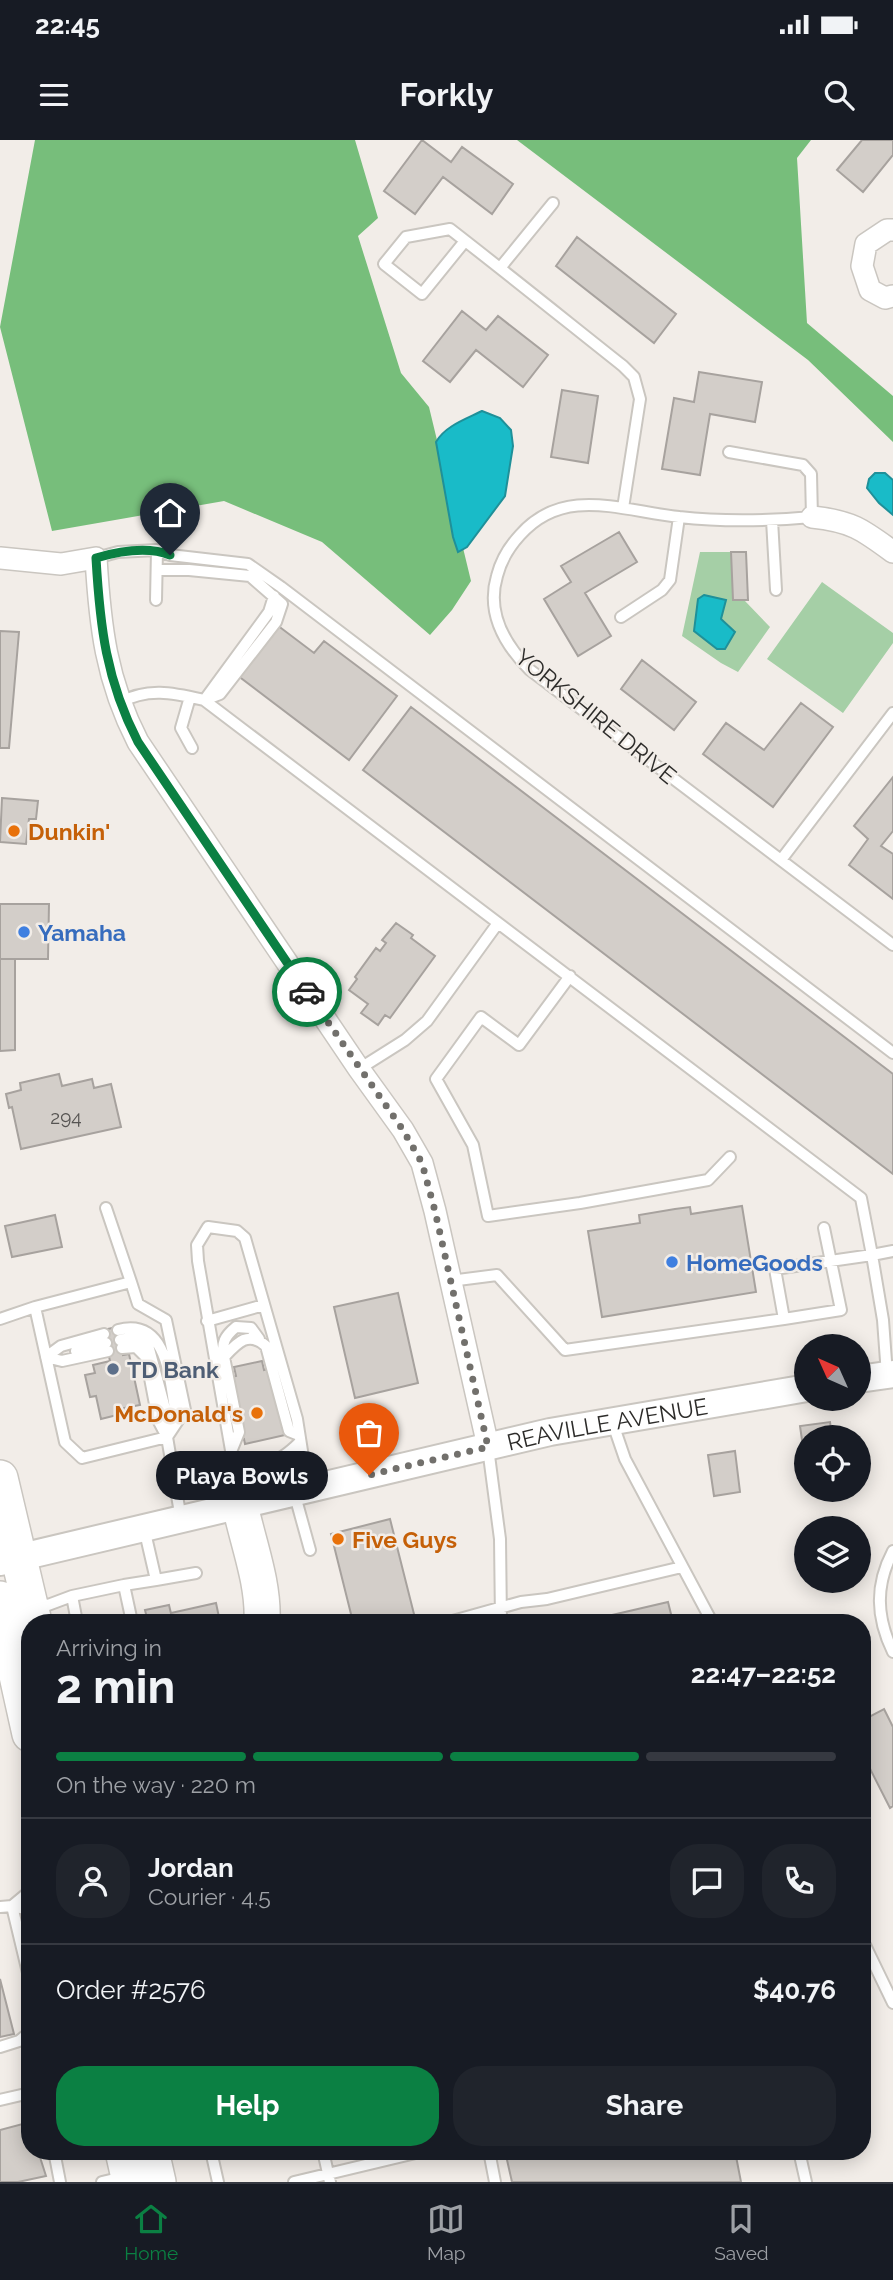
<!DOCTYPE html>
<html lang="en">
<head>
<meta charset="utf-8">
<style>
  :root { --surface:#171b24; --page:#20242c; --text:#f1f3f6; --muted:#9ea1a6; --line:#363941; --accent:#0b8043 }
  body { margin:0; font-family:Raleway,sans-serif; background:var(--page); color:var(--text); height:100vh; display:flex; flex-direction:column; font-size:26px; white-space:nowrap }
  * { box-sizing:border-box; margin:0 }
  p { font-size:23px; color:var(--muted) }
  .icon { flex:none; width:38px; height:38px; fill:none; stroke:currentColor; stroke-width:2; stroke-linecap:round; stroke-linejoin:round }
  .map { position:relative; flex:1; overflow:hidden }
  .sheet { position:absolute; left:21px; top:1474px; width:850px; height:546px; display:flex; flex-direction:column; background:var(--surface); border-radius:28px; box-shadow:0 4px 18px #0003 }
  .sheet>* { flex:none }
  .needle { width:46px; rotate:315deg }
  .controls { position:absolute; left:794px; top:1194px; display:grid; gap:14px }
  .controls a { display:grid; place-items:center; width:77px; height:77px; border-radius:50%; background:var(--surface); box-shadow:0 4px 18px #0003; font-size:35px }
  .pin { position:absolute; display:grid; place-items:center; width:60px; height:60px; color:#fff; margin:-72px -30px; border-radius:50% 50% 50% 0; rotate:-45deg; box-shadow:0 0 7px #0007 }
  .pin .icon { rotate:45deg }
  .courier { position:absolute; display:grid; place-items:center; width:70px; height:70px; margin:-35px; border:5px solid #0b8043; border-radius:50%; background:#fff; color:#222; box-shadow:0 2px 9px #0007 }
  .bubble { position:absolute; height:49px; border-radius:24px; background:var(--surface); box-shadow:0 4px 18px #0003; font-size:23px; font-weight:700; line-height:49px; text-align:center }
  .headline em { font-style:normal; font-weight:700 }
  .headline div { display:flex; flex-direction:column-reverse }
  .headline { display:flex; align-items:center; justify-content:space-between; height:119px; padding:0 35px }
  h1 { font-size:46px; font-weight:700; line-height:52px }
  .bar { display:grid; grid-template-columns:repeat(4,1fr); gap:10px 7px; align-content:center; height:84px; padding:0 35px }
  .bar i { height:9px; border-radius:5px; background:var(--line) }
  .bar .selected { background:var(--accent) }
  .bar p { grid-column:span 4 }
  .line { display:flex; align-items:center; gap:18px; padding:0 35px; border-top:2px solid var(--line) }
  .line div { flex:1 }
  .round { display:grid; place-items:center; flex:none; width:74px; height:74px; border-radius:28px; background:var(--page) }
  .primary-button { display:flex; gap:14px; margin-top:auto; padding:14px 35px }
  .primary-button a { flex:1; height:80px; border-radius:28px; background:var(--accent); color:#fff; font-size:28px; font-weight:700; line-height:80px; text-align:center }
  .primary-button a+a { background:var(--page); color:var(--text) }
  .status { display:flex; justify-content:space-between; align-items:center; height:49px; padding:0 35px; background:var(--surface); direction:ltr }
  .status svg { height:19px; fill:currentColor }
  header { display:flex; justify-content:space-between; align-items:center; height:91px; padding:0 35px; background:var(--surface); font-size:32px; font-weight:700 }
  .dock { display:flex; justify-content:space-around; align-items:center; height:98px; border-top:2px solid var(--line); background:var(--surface); font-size:19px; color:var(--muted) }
  .dock a { display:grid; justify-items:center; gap:4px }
  .dock .selected { color:var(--accent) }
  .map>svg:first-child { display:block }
  .green { fill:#a5cfa6 }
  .forest { fill:#77be7b }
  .water { fill:#19bbc8; stroke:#1f9099; stroke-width:2 }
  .building { fill:#d3cec9; stroke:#a7a29e; stroke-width:2 }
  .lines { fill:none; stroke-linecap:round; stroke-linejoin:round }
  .service-casing { stroke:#cac6c0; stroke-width:14 }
  .minor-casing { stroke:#cac6c0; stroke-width:24 }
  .tertiary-casing { stroke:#cac6c0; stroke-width:30 }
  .trunk-casing { stroke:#cac6c0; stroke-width:38 }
  .service { stroke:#fff; stroke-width:10 }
  .minor { stroke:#fff; stroke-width:21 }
  .tertiary { stroke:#fff; stroke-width:26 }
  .trunk { stroke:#fff; stroke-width:35 }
  .done { stroke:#72706c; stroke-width:7; stroke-dasharray:0 12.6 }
  .route { stroke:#0b8043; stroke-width:9 }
  .food-dot { fill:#e8710a; stroke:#f2ede8; stroke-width:2.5 }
  .shop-dot { fill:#3f7fe0; stroke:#f2ede8; stroke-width:2.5 }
  .service-dot { fill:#5c6f8a; stroke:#f2ede8; stroke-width:2.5 }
  .labels { text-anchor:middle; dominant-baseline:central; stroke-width:5; stroke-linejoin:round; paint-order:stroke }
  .number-label { font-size:19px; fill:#565452 }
  .street-label { font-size:23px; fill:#2d2c2a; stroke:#f2ede8 }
  .food-label { font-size:23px; font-weight:bold; fill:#c56008; stroke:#f2ede8; text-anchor:start }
  .shop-label { font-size:23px; font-weight:bold; fill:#366cbe; stroke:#f2ede8; text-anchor:start }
  .service-label { font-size:23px; font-weight:bold; fill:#4e5e75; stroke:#f2ede8; text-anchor:start }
</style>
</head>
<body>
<div class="status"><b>22:45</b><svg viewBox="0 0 49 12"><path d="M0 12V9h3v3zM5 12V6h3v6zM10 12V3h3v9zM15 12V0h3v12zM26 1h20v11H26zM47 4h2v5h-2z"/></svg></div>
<header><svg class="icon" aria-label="menu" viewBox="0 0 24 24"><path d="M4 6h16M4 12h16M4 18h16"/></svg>Forkly<svg class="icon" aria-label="search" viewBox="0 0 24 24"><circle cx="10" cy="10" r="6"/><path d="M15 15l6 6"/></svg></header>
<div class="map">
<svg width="893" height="2042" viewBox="0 0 893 2042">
  <rect width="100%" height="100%" fill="#f2ede8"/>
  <path class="green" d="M700 412H746L748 460 745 461 770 487 738 532 721 523 682 496Z
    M822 442 893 493V503L843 573 767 519Z"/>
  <path class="forest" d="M35 0H355L378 78 358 96 401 233 429 267 471 441 452 470 430 495 322 402 224 361 52 391 0 187Z
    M517 0H811L797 18 807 183 893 256V302L808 220Z"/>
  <path class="water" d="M482 271 500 278 511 290 513 306 505 356 467 407 458 412 453 397 436 302C445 286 466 279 482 271Z
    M875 333H885L893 340V375L879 363 867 348 869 339Z
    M704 455 726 460 721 479 735 492 725 509H717L694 491 698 459Z"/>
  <path class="building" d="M422 0 451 22 462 7 513 44 492 74 443 37 415 74 384 51Z
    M862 0H893V15L863 52 837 30Z
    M577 97 676 174 654 203 556 126Z
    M462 171 486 190 498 176 548 215 523 247 476 210 450 242 423 221Z
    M699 232 762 242 755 282 710 274 700 335 662 329 674 258 694 262Z
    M562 250 598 256 588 323 551 317Z
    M619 392 637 422 585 453 611 496 578 516 544 459 571 442 561 426Z
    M731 412H746L748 460H733Z
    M277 485 314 513 324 501 397 556 349 620 237 535Z
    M0 491 19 492 9 608H0Z
    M642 520 696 562 674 590 621 549Z
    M801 563 833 587 773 667 703 614 726 583 764 610Z
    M411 567 893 934V1034L363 630Z
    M893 637V691L881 706 893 714V759L849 725 868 699 854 686Z
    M2 658 38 661 36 679H29L26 704 0 702Z
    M0 764H49L48 819H0Z
    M396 783 413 795 411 798 435 816 390 878 385 875 378 885 361 873 368 864 349 850 357 839 355 837 376 808 380 811 386 803 382 800Z
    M0 819H15V910L0 911Z
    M59 934 62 946 92 939 94 948 111 944 121 987 21 1009 12 967 9 968 6 954 21 950 20 943Z
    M742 1066 756 1152 602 1177 588 1091 640 1083 639 1075 675 1069 690 1067 691 1074Z
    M55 1075 62 1107 12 1117 5 1086Z
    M398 1153 418 1243 355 1258 334 1167Z
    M117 1187 123 1215 129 1214 140 1265 124 1268 125 1273 101 1279 96 1256 90 1257 85 1235 95 1233 93 1225 110 1221 103 1190Z
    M262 1221 264 1230 270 1229 285 1295 245 1304 244 1299 241 1300 231 1237 236 1236 234 1227Z
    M830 1282 832 1296 807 1297V1306L803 1307 800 1286Z
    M735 1311 740 1352 714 1356 708 1315Z
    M390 1379 416 1482H353L331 1394Z
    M668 1462 673 1482H582Z
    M216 1463 220 1482H173L171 1473Z
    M169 1465 173 1482H148L145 1470Z
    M884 1569 893 1587V1666L890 1668 863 1615V1580Z
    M0 1839 14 1894 0 1897Z
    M30 1982V2011H38L46 2036 18 2042H0V1990Z
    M505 2011H735L741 2042H512Z"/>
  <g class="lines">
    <g class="service-casing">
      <path id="service" d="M465 101 422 154 384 124 406 97 450 89C508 134 565 180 623 226L634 237 640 259 623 368
        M500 128 553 63
        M729 312 803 325 811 334 812 377C768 381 724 382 679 377 622 371 564 345 520 395 509 407 501 420 497 436 486 473 505 505 530 530L893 805
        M772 380 776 450
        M96 418 118 412 157 410 170 415 248 424 281 447 893 913
        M157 430H189L250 436 282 464 276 482 220 554 204 560
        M156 460 157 410
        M621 477 662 450 670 440 679 377
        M190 557 181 588 192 608
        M206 558 269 472 274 456
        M119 563C148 547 173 553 204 560L861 1058 872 1115 775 1129 784 1179 841 1170 824 1088
        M781 720 893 573
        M570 836 519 905 481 877 436 939 473 1005 488 1076 580 1063 708 1040 730 1017
        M359 929 405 900 427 881 498 783
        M106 1068 131 1142 35 1167 65 1302 82 1318 167 1297 181 1379
        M450 1141 497 1135 565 1210 784 1179
        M0 1179 35 1167
        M207 1181 264 1165
        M118 1190C170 1177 170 1245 177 1281
        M120 1200 135 1197 148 1205 171 1291
        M122 1208 136 1207 146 1217 158 1280 167 1297 185 1270 166 1180 138 1164 131 1142
        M76 1211 106 1203
        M46 1217 61 1206 104 1194
        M46 1217 62 1221 108 1211
        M224 1217C221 1203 225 1196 236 1187L251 1188 259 1199
        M887 1235 883 1180 872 1115 893 1111
        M612 1281 625 1319 712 1482
        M299 1295 289 1291 266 1206C248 1190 237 1203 224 1217L239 1292 230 1314C259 1332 277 1325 300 1302
        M488 1308 500 1399 501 1482
        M294 1352 310 1410
        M240 1362 198 1121 197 1105 208 1087 237 1091 245 1098 297 1279 308 1349
        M144 1388 156 1440 196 1433
        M893 1411C875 1445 876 1477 893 1512
        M72 1456 77 1482
        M35 1462 48 1465 72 1456 124 1445
        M132 1482 124 1445 156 1440
        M449 1482 521 1462 547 1459 682 1427
        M12 1766 30 1841
        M12 1766 30 1751
        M0 1767 12 1766 30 1770
        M863 1801 893 1863
        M0 1907 19 1901 30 1892
        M0 1960 30 1953
        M54 2011 60 2042
        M211 2011 218 2042
        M323 2011 330 2042
        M489 2011 495 2042
        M799 2011 806 2042
        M102 2042 123 2037
        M294 2042 424 2011"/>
    </g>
    <g class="minor-casing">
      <path id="minor" d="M893 90H887L866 104 862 126 870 150 885 158 893 156
        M812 377C851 381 862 389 893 412
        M0 418 61 424 96 418C100 486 106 540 138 602L359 929 403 990 422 1023 435 1071 488 1306"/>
    </g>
    <g class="tertiary-casing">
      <g id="tertiary">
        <path d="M859 1239 893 1234"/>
        <path id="s1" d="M0 1422 550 1292 807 1248"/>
      </g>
    </g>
    <g class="trunk-casing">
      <path id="trunk" d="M0 1338 34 1482
        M240 1365C248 1403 264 1443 262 1482
        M0 1459 30 1594
        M123 2011 130 2042
        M151 2011 158 2042"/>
    </g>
    <use href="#service" class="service"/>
    <use href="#minor" class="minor"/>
    <use href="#tertiary" class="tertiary"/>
    <use href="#trunk" class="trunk"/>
  </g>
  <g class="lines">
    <path class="done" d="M307 852 403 990 422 1023 435 1071 488 1307 369 1335"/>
    <path class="route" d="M170 415C147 406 120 411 96 418 100 487 106 540 138 602L307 852"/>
  </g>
  <g class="food-dot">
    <circle cx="14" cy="691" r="7"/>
    <circle cx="257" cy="1273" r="7"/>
    <circle cx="338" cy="1399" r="7"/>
  </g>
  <g class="shop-dot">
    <circle cx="24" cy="792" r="7"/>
    <circle cx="672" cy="1122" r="7"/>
  </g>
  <circle class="service-dot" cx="113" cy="1229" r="7"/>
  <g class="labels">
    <g class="number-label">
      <text x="66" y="977">294</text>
    </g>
    <g class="street-label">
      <text transform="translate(596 576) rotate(39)">YORKSHIRE DRIVE</text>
      <text stroke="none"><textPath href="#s1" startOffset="623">REAVILLE AVENUE</textPath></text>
    </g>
    <g class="food-label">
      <text x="28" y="691">Dunkin'</text>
      <text x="243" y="1273" text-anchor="end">McDonald's</text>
      <text x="352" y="1399">Five Guys</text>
    </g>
    <g class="shop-label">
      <text x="38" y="792">Yamaha</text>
      <text x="686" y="1122">HomeGoods</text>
    </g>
    <g class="service-label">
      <text x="127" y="1229">TD Bank</text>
    </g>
  </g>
</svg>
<div class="controls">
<a><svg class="needle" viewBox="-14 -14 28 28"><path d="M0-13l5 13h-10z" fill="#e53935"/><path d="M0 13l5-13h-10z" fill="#9ea1a6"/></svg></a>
<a><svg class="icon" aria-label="locate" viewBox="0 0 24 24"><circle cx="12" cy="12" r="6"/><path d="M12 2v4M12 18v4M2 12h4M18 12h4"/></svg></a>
<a><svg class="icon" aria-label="layers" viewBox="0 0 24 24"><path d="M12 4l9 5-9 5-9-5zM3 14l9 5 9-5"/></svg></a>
</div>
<div class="pin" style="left:369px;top:1335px;background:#ea580c"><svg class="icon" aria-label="bag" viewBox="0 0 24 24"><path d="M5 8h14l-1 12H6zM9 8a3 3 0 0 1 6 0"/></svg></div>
<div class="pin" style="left:170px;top:415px;background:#1f2937"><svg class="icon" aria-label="home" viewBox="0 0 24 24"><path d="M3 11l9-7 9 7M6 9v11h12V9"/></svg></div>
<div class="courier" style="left:307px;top:852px"><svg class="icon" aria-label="car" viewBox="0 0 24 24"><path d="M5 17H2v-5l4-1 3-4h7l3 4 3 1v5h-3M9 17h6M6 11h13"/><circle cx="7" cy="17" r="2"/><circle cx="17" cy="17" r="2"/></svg></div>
<div class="bubble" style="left:156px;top:1311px;width:172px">Playa Bowls</div>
<section class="sheet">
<div class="headline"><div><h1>2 min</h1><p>Arriving in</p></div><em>22:47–22:52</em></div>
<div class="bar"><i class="selected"></i><i class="selected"></i><i class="selected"></i><i></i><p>On the way · 220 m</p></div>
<div class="line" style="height:126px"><a class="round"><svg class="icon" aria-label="person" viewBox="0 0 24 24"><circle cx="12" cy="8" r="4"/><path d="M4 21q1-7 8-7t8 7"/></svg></a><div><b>Jordan</b><p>Courier · 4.5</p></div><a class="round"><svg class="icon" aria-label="chat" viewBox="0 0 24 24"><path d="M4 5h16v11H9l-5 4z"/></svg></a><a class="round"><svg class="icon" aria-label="phone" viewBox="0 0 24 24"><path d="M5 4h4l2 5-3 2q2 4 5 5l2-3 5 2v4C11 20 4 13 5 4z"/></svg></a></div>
<div class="line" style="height:91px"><div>Order #2576</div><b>$40.76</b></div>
<div class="primary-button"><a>Help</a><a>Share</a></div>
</section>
</div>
<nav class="dock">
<a class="selected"><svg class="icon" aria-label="home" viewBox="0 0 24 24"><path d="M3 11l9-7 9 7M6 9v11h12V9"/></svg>Home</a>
<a><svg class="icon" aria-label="map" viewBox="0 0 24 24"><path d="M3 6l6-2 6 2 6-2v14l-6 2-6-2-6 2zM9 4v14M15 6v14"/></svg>Map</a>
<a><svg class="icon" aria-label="saved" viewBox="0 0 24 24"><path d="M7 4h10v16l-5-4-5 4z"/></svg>Saved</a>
</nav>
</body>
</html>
